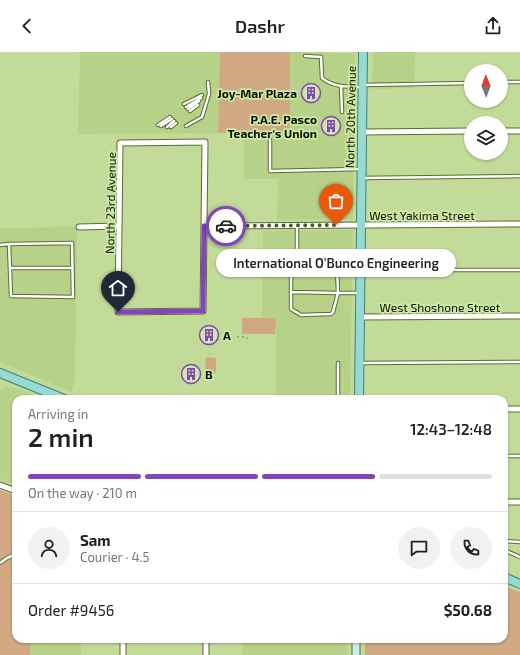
<!DOCTYPE html>
<html lang="en">
<head>
<meta charset="utf-8">
<style>
  :root { --surface:#fff; --page:#f2f2f2; --text:#222; --muted:#767676; --line:#e0e0e0; --accent:#8245bb }
  body { margin:0; font-family:"Exo 2",sans-serif; background:var(--page); color:var(--text); height:100vh; display:flex; flex-direction:column; font-size:15px; white-space:nowrap }
  * { box-sizing:border-box; margin:0 }
  p { font-size:13px; color:var(--muted) }
  .icon { flex:none; width:22px; height:22px; fill:none; stroke:currentColor; stroke-width:2; stroke-linecap:round; stroke-linejoin:round }
  .map { position:relative; flex:1; overflow:hidden }
  .side { position:absolute; left:12px; top:343px; width:496px; height:248px; display:flex; flex-direction:column; background:var(--surface); border-radius:12px; box-shadow:0 1px 3px #0004 }
  .side>* { flex:none }
  .needle { width:26px; rotate:359deg }
  .controls { position:absolute; left:464px; top:12px; display:grid; gap:8px }
  .controls a { display:grid; place-items:center; width:44px; height:44px; border-radius:50%; background:var(--surface); box-shadow:0 1px 3px #0004; font-size:20px }
  .pin { position:absolute; display:grid; place-items:center; width:34px; height:34px; color:#fff; margin:-41px -17px; border-radius:50% 50% 50% 0; rotate:-45deg; box-shadow:0 0 4px #0007 }
  .pin .icon { rotate:45deg }
  .courier { position:absolute; display:grid; place-items:center; width:40px; height:40px; margin:-20px; border:3px solid #8245bb; border-radius:50%; background:#fff; color:#222; box-shadow:0 1px 5px #0007 }
  .bubble { position:absolute; height:28px; border-radius:14px; background:var(--surface); box-shadow:0 1px 3px #0004; font-size:13px; font-weight:600; line-height:28px; text-align:center }
  .head em { font-style:normal; font-weight:600 }
  .head div { display:flex; flex-direction:column-reverse }
  .head { display:flex; align-items:center; justify-content:space-between; height:68px; padding:0 16px }
  h1 { font-size:26px; font-weight:600; line-height:30px }
  .bar { display:grid; grid-template-columns:repeat(4,1fr); gap:6px 4px; align-content:center; height:48px; padding:0 16px }
  .bar i { height:5px; border-radius:3px; background:var(--line) }
  .bar .on { background:var(--accent) }
  .bar p { grid-column:span 4 }
  .line { display:flex; align-items:center; gap:10px; padding:0 16px; border-top:1px solid var(--line) }
  .line div { flex:1 }
  .round { display:grid; place-items:center; flex:none; width:42px; height:42px; border-radius:21px; background:var(--page) }
  header { display:flex; justify-content:space-between; align-items:center; height:52px; padding:0 16px; background:var(--surface); font-size:18px; font-weight:600 }
  .map>svg:first-child { display:block }
  .built { fill:#b6d188 }
  .green { fill:#d0a882 }
  .lines { fill:none; stroke-linecap:round; stroke-linejoin:round }
  .service-casing { stroke:#586d2f; stroke-width:4.5 }
  .minor-casing { stroke:#586d2f; stroke-width:7 }
  .secondary-casing { stroke:#586d2f; stroke-width:9 }
  .primary-casing { stroke:#3a8476; stroke-width:10 }
  .path { stroke:#6a7a4f; stroke-width:1; stroke-dasharray:2 3; stroke-linecap:butt }
  .service { stroke:#fff; stroke-width:2.5 }
  .minor { stroke:#fff; stroke-width:5 }
  .secondary { stroke:#ccede9; stroke-width:7 }
  .primary { stroke:#98dad3; stroke-width:8 }
  .done { stroke:#4b5836; stroke-width:4; stroke-dasharray:0 7.2 }
  .route { stroke:#8245bb; stroke-width:5 }
  .labels { text-anchor:middle; dominant-baseline:central; stroke-width:3.5; stroke-linejoin:round; paint-order:stroke }
  .poi-label { font-size:12px; font-weight:bold; fill:#0b1200; stroke:#cfe8a6; text-anchor:end }
  .street-label { font-size:12px; fill:#0b1200; stroke:#cfe8a6 }
</style>
</head>
<body>
<header><svg class="icon" aria-label="back" viewBox="0 0 24 24"><path d="M15 5l-7 7 7 7"/></svg>Dashr<svg class="icon" aria-label="share" viewBox="0 0 24 24"><path d="M12 15V3M7 8l5-5 5 5M5 13v7h14v-7"/></svg></header>
<div class="map">
<svg width="520" height="603" viewBox="0 0 520 603">
  <rect width="100%" height="100%" fill="#c3db99"/>
  <path class="built" d="M80 0H220L218 81 78 82Z
    M290 0 355 1 353 167 277 168 278 127H244V80H290Z
    M373 0H415L414 36 372 37Z
    M77 175 75 327 72 340 0 310V176Z
    M353 178 350 347H276V267L262 266 263 179Z
    M13 335 44 347H16V433L0 427V339L3 336Z
    M31 587H81V603H30Z
    M243 587H348V603H242Z"/>
  <path class="green" d="M220 0H290V80L218 81Z
    M242 266H276L275 282H242Z
    M206 305 216 306V320L210 325 205 320Z
    M0 438 16 444V587H31L30 603H0Z
    M504 534 520 540V603H365V587H504Z"/>
  <g class="lines">
    <g class="service-casing">
      <path id="service" d="M305 4 321 5 322 26C333 35 347 35 362 35
        M501 30H520
        M364 33 471 31
        M341 34 342 60
        M184 52 202 43
        M186 55 201 46
        M188 57 199 49
        M190 59 198 53
        M158 73 170 65
        M161 74 172 67
        M186 74 202 65 209 42 208 30
        M167 75 174 69
        M171 75 176 71
        M270 88V119L361 117
        M363 126 520 124
        M297 173V216H337L338 241 291 240V257L301 263 331 262 333 260 338 241H360
        M0 193 9 192 72 191 73 245 11 244 9 192
        M10 216H73
        M363 218H520
        M291 240V226L297 216
        M362 311 520 310
        M338 347V311
        M504 404H520
        M504 489 520 490
        M504 498 520 505
        M0 511 7 506 16 502"/>
    </g>
    <g class="minor-casing">
      <path id="minor" d="M501 79H520
        M362 80 471 79
        M205 90 203 259 118 260 120 91Z
        M204 174 520 172
        M79 175 119 174
        M360 265 520 264
        M504 357H520
        M0 433 16 439
        M504 450H520
        M123 603V587
        M206 603V587"/>
    </g>
    <g class="secondary-casing">
      <path id="secondary" d="M356 603V587"/>
    </g>
    <g class="primary-casing">
      <path id="primary" d="M0 321 64 347
        M359 347 363 0
        M504 525 520 532"/>
    </g>
    <path class="path" d="M238 284V285H246L249 288"/>
    <use href="#service" class="service"/>
    <use href="#minor" class="minor"/>
    <use href="#secondary" class="secondary"/>
    <use href="#primary" class="primary"/>
  </g>
  <g class="lines">
    <path class="done" d="M226 174 336 173"/>
    <path class="route" d="M118 260 203 259 204 174H226"/>
  </g>
  <defs>
    <g id="building-ring" transform="scale(1)"><circle r="9.5" fill="#cfe8a6" stroke="#8245bb" stroke-width="1.5"/><path d="M-4-6H4V6H1V3H-1V6H-4ZM-2.5-4.3h1.7v1.8h-1.7ZM.8-4.3h1.7v1.8H.8ZM-2.5-1h1.7V.8h-1.7ZM.8-1h1.7V.8H.8Z" fill="#8245bb"/></g>
  </defs>
  <g fill-rule="evenodd">
    <use href="#building-ring" x="311" y="41"/>
    <use href="#building-ring" x="331" y="74"/>
    <use href="#building-ring" x="209" y="283"/>
    <use href="#building-ring" x="191" y="322"/>
  </g>
  <g class="labels">
    <g class="poi-label">
      <text x="297" y="41">Joy-Mar Plaza</text>
      <text x="317" y="67">P.A.E. Pasco<tspan x="317" dy="14">Teacher's Union</tspan></text>
      <text x="223" y="283" text-anchor="start">A</text>
      <text x="205" y="322" text-anchor="start">B</text>
    </g>
    <g class="street-label">
      <text transform="translate(350 65) rotate(-89)">North 20th Avenue</text>
      <text transform="translate(110 151) rotate(-89)">North 23rd Avenue</text>
      <text x="422" y="163">West Yakima Street</text>
      <text x="440" y="255">West Shoshone Street</text>
    </g>
  </g>
</svg>
<div class="controls">
<a><svg class="needle" viewBox="-14 -14 28 28"><path d="M0-13l5 13h-10z" fill="#e53935"/><path d="M0 13l5-13h-10z" fill="#767676"/></svg></a>
<a><svg class="icon" aria-label="layers" viewBox="0 0 24 24"><path d="M12 4l9 5-9 5-9-5zM3 14l9 5 9-5"/></svg></a>
</div>
<div class="pin" style="left:336px;top:173px;background:#ea580c"><svg class="icon" aria-label="bag" viewBox="0 0 24 24"><path d="M5 8h14l-1 12H6zM9 8a3 3 0 0 1 6 0"/></svg></div>
<div class="pin" style="left:118px;top:260px;background:#1f2937"><svg class="icon" aria-label="home" viewBox="0 0 24 24"><path d="M3 11l9-7 9 7M6 9v11h12V9"/></svg></div>
<div class="courier" style="left:226px;top:174px"><svg class="icon" aria-label="car" viewBox="0 0 24 24"><path d="M5 17H2v-5l4-1 3-4h7l3 4 3 1v5h-3M9 17h6M6 11h13"/><circle cx="7" cy="17" r="2"/><circle cx="17" cy="17" r="2"/></svg></div>
<div class="bubble" style="left:216px;top:197px;width:240px">International O'Bunco Engineering</div>
<section class="side">
<div class="head"><div><h1>2 min</h1><p>Arriving in</p></div><em>12:43–12:48</em></div>
<div class="bar"><i class="on"></i><i class="on"></i><i class="on"></i><i></i><p>On the way · 210 m</p></div>
<div class="line" style="height:72px"><a class="round"><svg class="icon" aria-label="person" viewBox="0 0 24 24"><circle cx="12" cy="8" r="4"/><path d="M4 21q1-7 8-7t8 7"/></svg></a><div><b>Sam</b><p>Courier · 4.5</p></div><a class="round"><svg class="icon" aria-label="chat" viewBox="0 0 24 24"><path d="M4 5h16v11H9l-5 4z"/></svg></a><a class="round"><svg class="icon" aria-label="phone" viewBox="0 0 24 24"><path d="M5 4h4l2 5-3 2q2 4 5 5l2-3 5 2v4C11 20 4 13 5 4z"/></svg></a></div>
<div class="line" style="height:52px"><div>Order #9456</div><b>$50.68</b></div>
</section>
</div>
</body>
</html>
